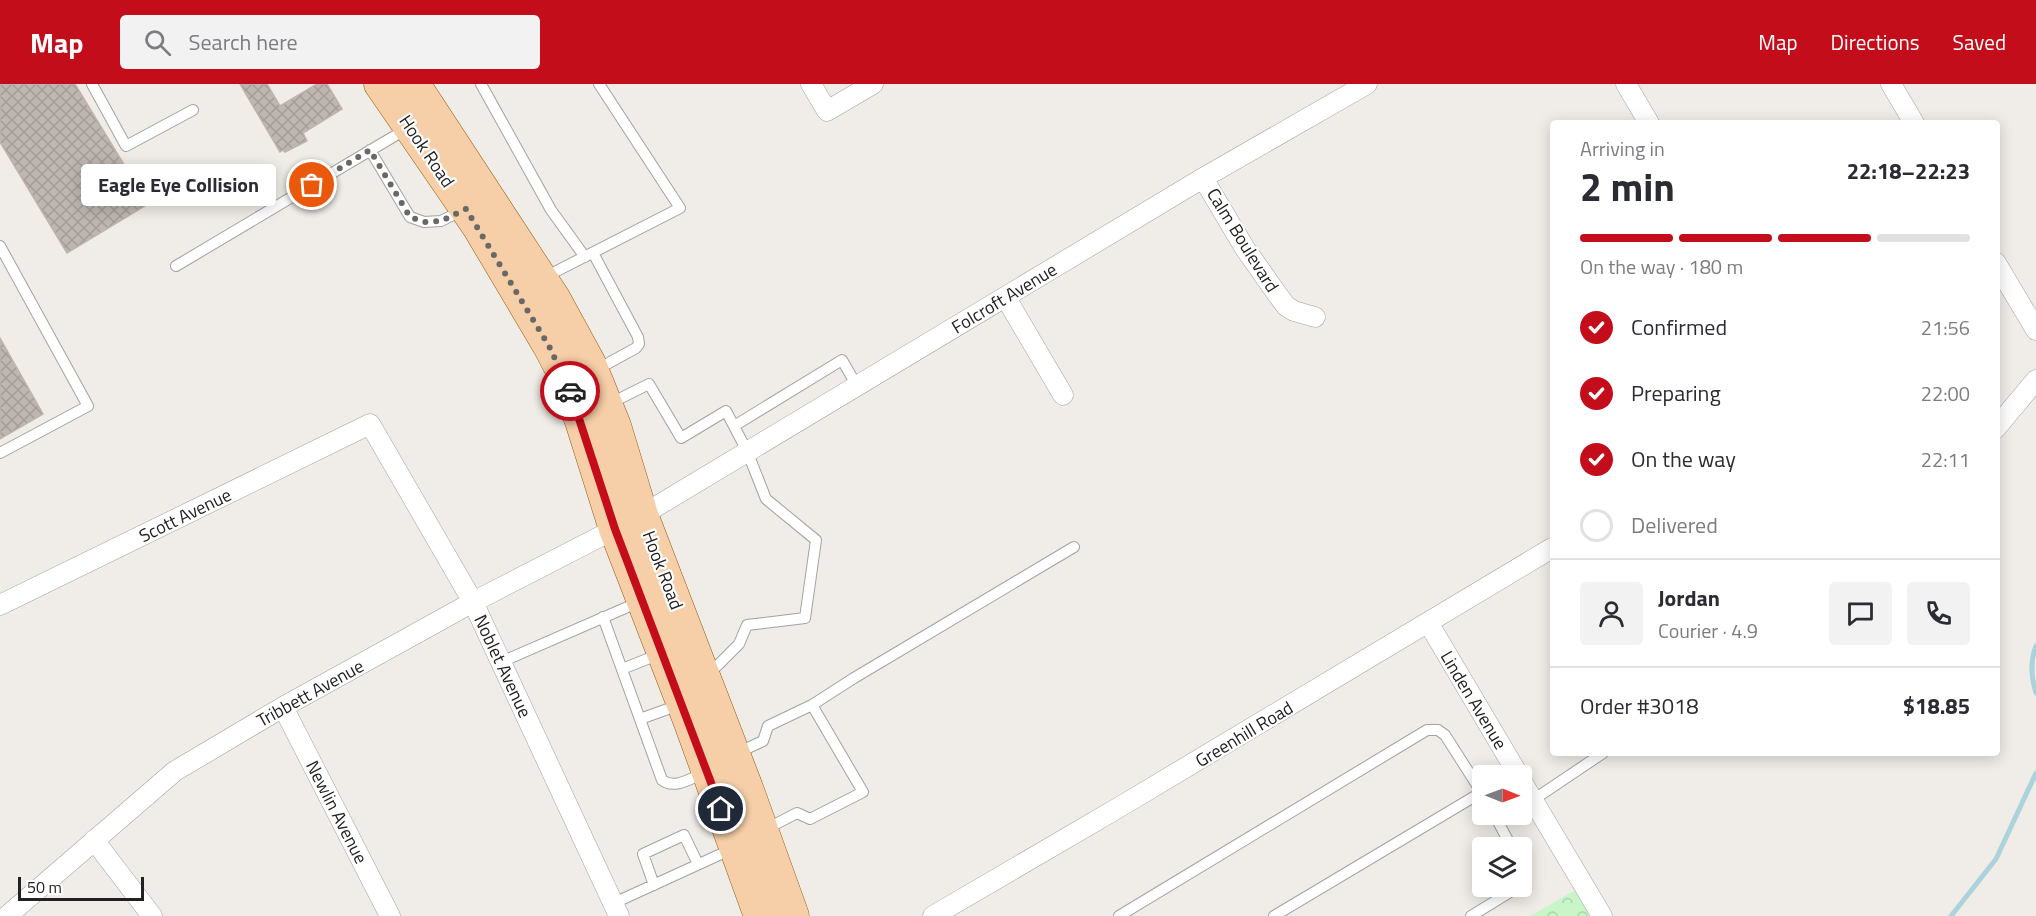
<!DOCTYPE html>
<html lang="en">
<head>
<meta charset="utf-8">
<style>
  :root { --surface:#fff; --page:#f2f2f3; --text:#2b2b33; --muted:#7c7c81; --line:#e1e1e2; --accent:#c40d1b }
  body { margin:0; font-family:"Titillium Web",sans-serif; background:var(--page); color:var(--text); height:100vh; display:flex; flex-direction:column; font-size:22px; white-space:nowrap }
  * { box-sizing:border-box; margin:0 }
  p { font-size:20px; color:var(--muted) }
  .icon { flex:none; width:33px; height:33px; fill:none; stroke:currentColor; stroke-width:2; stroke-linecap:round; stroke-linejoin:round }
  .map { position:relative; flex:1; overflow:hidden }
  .drawer { position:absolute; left:1550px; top:36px; width:450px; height:636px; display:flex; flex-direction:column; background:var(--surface); border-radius:6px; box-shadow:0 3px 15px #0003 }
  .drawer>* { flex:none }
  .needle { width:39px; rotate:91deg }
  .tools { position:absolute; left:1472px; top:681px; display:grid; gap:12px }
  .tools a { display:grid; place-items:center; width:60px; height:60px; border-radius:6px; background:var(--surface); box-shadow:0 3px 15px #0003; font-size:30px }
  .scale { position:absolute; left:18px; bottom:15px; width:126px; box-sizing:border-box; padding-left:6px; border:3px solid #212121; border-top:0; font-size:16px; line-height:21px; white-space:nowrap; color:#212121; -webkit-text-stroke:4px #fff; paint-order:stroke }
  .pin { position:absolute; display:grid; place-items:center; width:51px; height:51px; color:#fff; margin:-26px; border:3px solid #fff; border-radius:50%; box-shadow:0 2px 6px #0007 }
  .courier { position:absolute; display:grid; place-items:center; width:60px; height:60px; margin:-30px; border:4px solid #c40d1b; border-radius:50%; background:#fff; color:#222; box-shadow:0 2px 8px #0007 }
  .bubble { position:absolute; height:42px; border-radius:6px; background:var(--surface); box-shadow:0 3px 15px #0003; font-size:20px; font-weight:700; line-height:42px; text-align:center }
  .summary em { font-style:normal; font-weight:700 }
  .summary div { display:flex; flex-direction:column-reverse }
  .summary { display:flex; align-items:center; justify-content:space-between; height:102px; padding:0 30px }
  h1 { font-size:39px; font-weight:700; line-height:45px }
  .bar { display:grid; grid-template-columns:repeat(4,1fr); gap:9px 6px; align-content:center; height:72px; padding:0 30px }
  .bar i { height:8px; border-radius:4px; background:var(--line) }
  .bar .current { background:var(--accent) }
  .bar p { grid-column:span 4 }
  .line { display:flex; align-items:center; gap:15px; padding:0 30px; border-top:2px solid var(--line) }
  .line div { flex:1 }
  .round { display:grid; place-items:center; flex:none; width:63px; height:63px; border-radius:6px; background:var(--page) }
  ol { padding:0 30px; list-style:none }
  li { display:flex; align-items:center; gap:18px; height:66px }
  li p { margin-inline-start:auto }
  li .icon { padding:6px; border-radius:50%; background:var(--accent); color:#fff; stroke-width:4 }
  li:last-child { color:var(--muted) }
  li i { width:33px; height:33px; border:3px solid var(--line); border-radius:50% }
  header { display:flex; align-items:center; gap:36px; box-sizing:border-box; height:84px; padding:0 30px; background:var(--accent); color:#fff }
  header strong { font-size:28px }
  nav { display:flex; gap:33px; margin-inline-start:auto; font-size:21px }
  .search { width:420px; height:54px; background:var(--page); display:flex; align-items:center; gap:15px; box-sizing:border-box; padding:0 21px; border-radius:6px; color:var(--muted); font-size:22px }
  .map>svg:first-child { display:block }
  .park { fill:url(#park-crowns) }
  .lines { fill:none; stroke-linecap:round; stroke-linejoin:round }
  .stream { stroke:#acd3db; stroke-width:5 }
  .building { fill:url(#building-cross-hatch); stroke:#c1b3ab; stroke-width:1.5 }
  .lane-casing { stroke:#a2a2a2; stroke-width:12 }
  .street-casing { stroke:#a2a2a2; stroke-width:21 }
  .primary-casing { stroke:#935c0a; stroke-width:33 }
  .lane { stroke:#fff; stroke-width:10 }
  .street { stroke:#fff; stroke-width:20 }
  .primary { stroke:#f6cea7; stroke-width:32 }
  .done { stroke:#696867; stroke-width:6; stroke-dasharray:0 10.8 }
  .route { stroke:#c40d1b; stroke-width:8 }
  .labels { text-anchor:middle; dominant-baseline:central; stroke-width:4.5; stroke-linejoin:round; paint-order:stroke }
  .street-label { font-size:18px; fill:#212121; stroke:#fff }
</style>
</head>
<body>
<header>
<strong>Map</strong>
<div class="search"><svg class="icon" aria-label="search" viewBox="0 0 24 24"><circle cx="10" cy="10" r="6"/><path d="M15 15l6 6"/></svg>Search here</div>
<nav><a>Map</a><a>Directions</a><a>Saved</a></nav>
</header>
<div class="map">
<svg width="2036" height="832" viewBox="0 0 2036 832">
  <defs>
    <pattern id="park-crowns" width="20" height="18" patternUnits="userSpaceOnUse" patternTransform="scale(1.5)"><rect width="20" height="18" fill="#c9f6c9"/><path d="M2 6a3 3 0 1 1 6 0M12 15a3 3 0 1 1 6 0" fill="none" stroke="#acd3ac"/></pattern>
    <pattern id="building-cross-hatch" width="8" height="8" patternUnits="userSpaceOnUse" patternTransform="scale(1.5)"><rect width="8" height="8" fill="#beb6b1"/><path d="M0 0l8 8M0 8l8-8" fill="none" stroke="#a39c98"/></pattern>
  </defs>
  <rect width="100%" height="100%" fill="#f0ede8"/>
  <path class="park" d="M1584 801 1601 832H1530Z"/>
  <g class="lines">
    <path class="stream" d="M2036 562C2030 578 2031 592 2036 609
      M1951 832 1996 775 2036 689"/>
  </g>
  <path class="building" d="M0 0H75L148 120 67 169 0 58Z
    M240 0H267L280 22 317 0H327L342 25 303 49 307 57 285 68 283 66 280 68Z
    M0 254 43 330 0 355Z"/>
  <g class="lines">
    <g class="lane-casing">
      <path id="lane" d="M92 0 126 62 193 26
        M481 0 551 126 585 173
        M370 66 410 133 424 138 441 137 463 126
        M0 162 88 322 0 369
        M593 169 638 253 639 260 636 264 594 287
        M176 182 408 44
        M545 193 680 124 599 0
        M609 320 649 300 681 354 726 327 747 367 766 415 816 456 805 534 747 541 739 560 707 592
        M734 342 842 276 857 302
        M603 533 662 696C675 706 691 694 704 689
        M501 578 639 518
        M622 585 660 570
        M812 621 854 594 1074 463
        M640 635 679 621
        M737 669 763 657 768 642 812 621 863 708 810 735 797 729 766 745
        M1533 716 1603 669
        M1494 730 1512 764
        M1521 780 1525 787 1526 797 1521 801
        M654 801 643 770 684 751 698 780
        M614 819 732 765
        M1119 832 1427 646H1438L1445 651 1482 709
        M1274 832 1482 708
        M1471 832 1520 802"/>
    </g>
    <g class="street-casing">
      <path id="street" d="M811 0 827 27 873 0
        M1626 0 1649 39
        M1891 0 1914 39
        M1203 94 1244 163 1277 210 1286 222 1294 227 1315 233
        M1996 179 2036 246
        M1006 214 1063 311
        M1996 344 2036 296
        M0 521 370 340 473 518 619 832
        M1429 540 1519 692
        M283 623 390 832
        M1521 696 1602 832
        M94 756 152 832
        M7 832 175 687 283 623 473 518 642 431 1203 94 1367 0
        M933 832 1123 721 1552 464"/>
    </g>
    <g class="primary-casing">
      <path id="primary" d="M380 0 479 144 549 262 562 287 581 337 615 445 689 636 760 832
        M414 0 554 214 590 280 615 342 642 431 747 704 793 832"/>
    </g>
    <use href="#lane" class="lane"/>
    <use href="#street" class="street"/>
    <use href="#primary" class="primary"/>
  </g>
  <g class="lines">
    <path class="done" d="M312 101 370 66 410 133 424 138 441 137 466 125 549 262 570 307"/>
    <path class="route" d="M570 307 615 445 721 725"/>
  </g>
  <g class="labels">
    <g class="street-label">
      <text transform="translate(427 67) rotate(56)">Hook Road</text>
      <text transform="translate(1243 156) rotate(58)">Calm Boulevard</text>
      <text transform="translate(1004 214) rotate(-31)">Folcroft Avenue</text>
      <text transform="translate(185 431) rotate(-26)">Scott Avenue</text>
      <text transform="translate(663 486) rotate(69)">Hook Road</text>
      <text transform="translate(503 582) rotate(65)">Noblet Avenue</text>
      <text transform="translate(310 609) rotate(-29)">Tribbett Avenue</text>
      <text transform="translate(1474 616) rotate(59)">Linden Avenue</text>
      <text transform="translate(1244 650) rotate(-31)">Greenhill Road</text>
      <text transform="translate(337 728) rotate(63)">Newlin Avenue</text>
    </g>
  </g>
</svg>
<div class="tools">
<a><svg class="needle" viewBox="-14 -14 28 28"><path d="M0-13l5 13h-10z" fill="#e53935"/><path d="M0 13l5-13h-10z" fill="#7c7c81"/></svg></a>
<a><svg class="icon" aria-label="layers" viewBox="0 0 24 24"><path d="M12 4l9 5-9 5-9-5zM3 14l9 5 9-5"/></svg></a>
</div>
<div class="scale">50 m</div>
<div class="pin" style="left:312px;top:101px;background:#ea580c"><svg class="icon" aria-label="bag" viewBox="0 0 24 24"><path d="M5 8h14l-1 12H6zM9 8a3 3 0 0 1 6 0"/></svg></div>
<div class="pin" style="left:721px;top:725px;background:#1f2937"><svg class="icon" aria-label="home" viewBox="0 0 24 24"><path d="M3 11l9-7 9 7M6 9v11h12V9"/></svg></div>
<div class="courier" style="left:570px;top:307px"><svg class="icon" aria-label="car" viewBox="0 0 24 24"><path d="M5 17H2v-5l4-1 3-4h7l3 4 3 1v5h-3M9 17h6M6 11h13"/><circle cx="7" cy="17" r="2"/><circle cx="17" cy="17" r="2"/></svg></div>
<div class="bubble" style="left:81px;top:80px;width:195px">Eagle Eye Collision</div>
<section class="drawer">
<div class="summary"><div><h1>2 min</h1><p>Arriving in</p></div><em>22:18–22:23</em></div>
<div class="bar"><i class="current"></i><i class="current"></i><i class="current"></i><i></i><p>On the way · 180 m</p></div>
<ol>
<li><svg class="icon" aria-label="check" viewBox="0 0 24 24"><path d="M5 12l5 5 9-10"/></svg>Confirmed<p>21:56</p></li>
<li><svg class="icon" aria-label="check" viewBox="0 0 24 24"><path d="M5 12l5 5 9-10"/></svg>Preparing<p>22:00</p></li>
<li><svg class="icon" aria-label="check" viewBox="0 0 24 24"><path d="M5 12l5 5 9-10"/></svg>On the way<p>22:11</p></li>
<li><i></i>Delivered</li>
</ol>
<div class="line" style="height:108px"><a class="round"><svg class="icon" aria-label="person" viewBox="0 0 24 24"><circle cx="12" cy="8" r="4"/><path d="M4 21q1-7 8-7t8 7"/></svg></a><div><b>Jordan</b><p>Courier · 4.9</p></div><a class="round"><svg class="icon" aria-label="chat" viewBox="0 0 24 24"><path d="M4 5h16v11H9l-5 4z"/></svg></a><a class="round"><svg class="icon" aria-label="phone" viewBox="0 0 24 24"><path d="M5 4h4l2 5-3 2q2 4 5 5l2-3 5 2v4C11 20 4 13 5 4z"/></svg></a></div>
<div class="line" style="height:78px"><div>Order #3018</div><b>$18.85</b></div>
</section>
</div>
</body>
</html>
